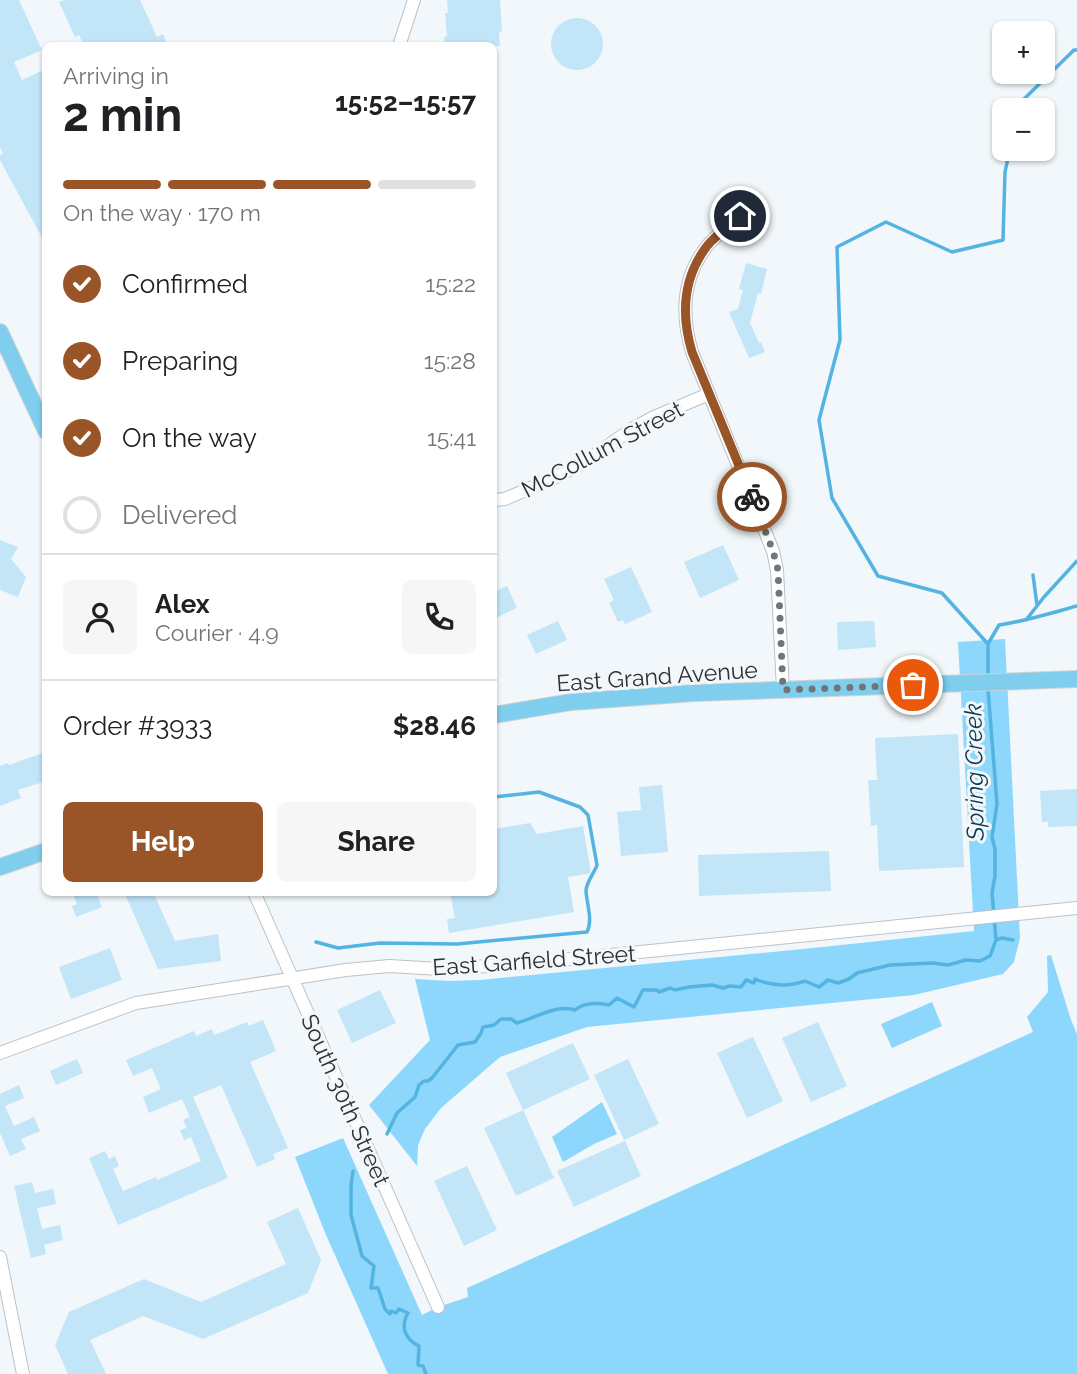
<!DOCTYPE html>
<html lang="en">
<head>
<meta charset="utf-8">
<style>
  :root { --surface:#fff; --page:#f6f6f6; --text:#202124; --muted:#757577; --line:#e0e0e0; --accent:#995528 }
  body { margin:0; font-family:Raleway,sans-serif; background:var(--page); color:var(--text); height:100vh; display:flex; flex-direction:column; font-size:26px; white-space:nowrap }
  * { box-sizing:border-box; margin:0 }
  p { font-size:23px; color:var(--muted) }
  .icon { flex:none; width:38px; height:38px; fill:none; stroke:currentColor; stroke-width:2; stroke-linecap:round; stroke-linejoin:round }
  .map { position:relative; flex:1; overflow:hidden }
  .panel { position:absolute; left:42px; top:42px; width:455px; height:854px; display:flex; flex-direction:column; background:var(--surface); border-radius:10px; box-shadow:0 2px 5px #0004 }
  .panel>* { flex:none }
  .buttons { position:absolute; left:992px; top:21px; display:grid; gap:14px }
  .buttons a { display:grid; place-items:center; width:63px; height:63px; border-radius:10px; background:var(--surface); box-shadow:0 2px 5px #0004; font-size:35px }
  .pin { position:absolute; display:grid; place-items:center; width:60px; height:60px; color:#fff; margin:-30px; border:4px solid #fff; border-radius:50%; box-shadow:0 2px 7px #0007 }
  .courier { position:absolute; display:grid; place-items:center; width:70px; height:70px; margin:-35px; border:5px solid #995528; border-radius:50%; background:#fff; color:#222; box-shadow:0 2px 9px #0007 }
  .headline em { font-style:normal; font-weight:700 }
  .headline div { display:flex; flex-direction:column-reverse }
  .headline { display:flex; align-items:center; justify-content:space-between; height:119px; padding:0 21px }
  h1 { font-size:46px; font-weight:700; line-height:52px }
  .bar { display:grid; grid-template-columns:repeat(4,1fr); gap:10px 7px; align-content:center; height:84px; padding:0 21px }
  .bar i { height:9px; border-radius:5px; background:var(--line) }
  .bar .selected { background:var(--accent) }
  .bar p { grid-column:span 4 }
  .line { display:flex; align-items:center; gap:18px; padding:0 21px; border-top:2px solid var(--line) }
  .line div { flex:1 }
  .round { display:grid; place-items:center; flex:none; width:74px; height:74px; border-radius:10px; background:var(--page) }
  ol { padding:0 21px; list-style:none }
  li { display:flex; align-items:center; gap:21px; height:77px }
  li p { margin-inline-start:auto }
  li .icon { padding:7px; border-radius:50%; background:var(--accent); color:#fff; stroke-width:4 }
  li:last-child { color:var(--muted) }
  li i { width:38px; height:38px; border:4px solid var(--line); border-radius:50% }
  .cta { display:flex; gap:14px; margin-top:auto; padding:14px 21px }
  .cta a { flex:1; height:80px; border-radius:10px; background:var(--accent); color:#fff; font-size:28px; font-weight:700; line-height:80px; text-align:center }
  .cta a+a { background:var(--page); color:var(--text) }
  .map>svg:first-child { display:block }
  .green { fill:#8dd7fc }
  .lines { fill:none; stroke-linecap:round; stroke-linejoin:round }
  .stream { stroke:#53b4e1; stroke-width:3.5 }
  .building { fill:#c2e5f8 }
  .minor-casing { stroke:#bcc2c6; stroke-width:14 }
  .major-casing { stroke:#d1d1d2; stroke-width:18 }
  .minor { stroke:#fff; stroke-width:12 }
  .major { stroke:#80ceee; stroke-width:16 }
  .done { stroke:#727577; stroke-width:7; stroke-dasharray:0 12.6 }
  .route { stroke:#995528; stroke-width:9 }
  .labels { text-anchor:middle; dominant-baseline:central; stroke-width:6; stroke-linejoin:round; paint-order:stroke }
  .street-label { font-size:23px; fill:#2d2f31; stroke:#f1f7fa }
  .water-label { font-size:24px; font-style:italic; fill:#0d394b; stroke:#f1f7fa }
</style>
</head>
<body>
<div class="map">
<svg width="1077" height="1374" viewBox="0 0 1077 1374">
  <rect width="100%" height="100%" fill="#f1f7fa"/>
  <path class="green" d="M1005 639 1020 938 1014 962 1003 974 914 995 587 1027 500 1057 441 1108 425 1129 418 1145 417 1166 369 1105 430 1040 415 979 449 981 480 980 813 948 974 931 958 642Z
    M1051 955 1071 1020 1077 1034V1374H388L326 1235 295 1157 343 1138 422 1315 438 1307 468 1297 467 1288 1033 1032 1027 1017 1048 992 1047 956Z
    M932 1002 942 1026 892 1048 881 1024Z
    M602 1102 617 1134 594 1144 563 1162 552 1137Z"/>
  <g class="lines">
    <path class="stream" d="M1020 110 1022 101 1074 50H1077
      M1033 575 1037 605
      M1026 620 1044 597 1077 561
      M988 644 999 625C1026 621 1051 613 1077 606
      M988 677V644L942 593 878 576 832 498 819 420 840 340 837 247 886 222 952 252 1003 240 1005 172 1010 149
      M996 940 1002 938 1013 940
      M316 942 338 948 380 943 457 944 587 932C593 920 587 905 586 891 586 882 594 874 597 865L588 815 580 807 539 792 494 797
      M387 1134 397 1113 415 1097 419 1085 424 1081H428L432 1078 458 1045 475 1042 481 1033 483 1027 494 1025 501 1019H511L517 1023C536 1018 556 1004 575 1010 585 1002 597 1003 609 1005L617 998 634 1007 643 990H657L659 992 670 988 675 990 689 987 712 985 723 988 730 986 741 987 746 980 754 983 755 979C771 986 788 987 805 981L819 987 828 980 838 983 849 979 857 973 890 965 933 963 948 965 966 960 980 961 990 956 996 940 992 893 995 876V849L992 837 997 804 988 689
      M353 1171 351 1186V1215L362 1256 374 1266 371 1288H378L385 1309 390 1314 391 1311 396 1313 399 1309 408 1313C400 1327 405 1339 419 1346L418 1365 423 1366 426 1374"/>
  </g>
  <path class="building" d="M0 0H19L42 50 14 62 22 80 46 69V245L0 160V155L3 154 0 147Z
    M64 0H140L157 37 163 34 168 46H84L79 35 75 37 59 2Z
    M447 0H500L502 31 499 32 500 46H445L444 37 447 36 445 13H448Z
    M551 44a26 26 0 1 1 52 0a26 26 0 1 1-52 0Z
    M746 263 767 269 761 294 758 293 750 323 759 343 761 342 765 352 749 358 729 312 738 309 743 290 739 289Z
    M0 540 18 547 11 559 26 577 18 597 0 590Z
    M723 545 739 580 700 598 684 562Z
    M631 567 652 612 625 624 623 620 618 622 609 603 614 600 604 579Z
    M507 586 517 608 494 619V592Z
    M558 621 567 640 536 654 527 635Z
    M874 621 876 647 838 650 837 622Z
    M958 734 964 867 879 871 877 825 871 826 868 780H877L875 738Z
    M46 752V781L18 790 21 798 0 806V766L8 763 9 765Z
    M662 785 668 852 621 856 617 812 641 810 639 787Z
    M1077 789V826L1048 827V822H1042L1040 791Z
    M530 823 537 834 583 826 591 873 568 877 574 912 449 933 447 919 455 918 450 892H494V829Z
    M829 851 831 891 699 896 698 855Z
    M72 892H96L102 907 76 917 72 906 77 904Z
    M124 892H153L175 941 218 934 221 961 158 969Z
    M110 948 122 980 71 999 59 967Z
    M380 990 396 1023 352 1043 337 1010Z
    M263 1020 276 1051 250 1062 288 1148 273 1154 275 1159 257 1167 221 1085 193 1097 228 1178 118 1225 89 1158 105 1151 109 1159 115 1156 119 1166 113 1169 123 1191 156 1177 157 1180 201 1161 191 1137 184 1140 180 1130 187 1128 183 1120 190 1117 182 1099 149 1113 143 1097 161 1089 152 1068 133 1076 126 1060 194 1031 196 1036 212 1029 214 1035 247 1022 249 1026Z
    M818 1022 847 1086 811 1102 782 1038Z
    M753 1037 783 1101 747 1118 717 1053Z
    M573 1043 590 1079 523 1110 506 1073Z
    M77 1059 83 1073 56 1085 50 1071Z
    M628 1059 659 1124 624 1140 594 1075Z
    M19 1085 24 1098 5 1106 14 1126 34 1117 40 1131 21 1139 26 1149 10 1156 0 1133V1094Z
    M523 1110 554 1178 516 1196 484 1128Z
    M625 1141 641 1176 574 1207 557 1171Z
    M467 1166 497 1230 464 1246 434 1181Z
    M32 1182 35 1193 53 1189 56 1204 37 1208 42 1229 60 1225 63 1240 44 1245 46 1254 31 1258 14 1186Z
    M298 1208 321 1260 308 1293 203 1339 143 1316 90 1340 106 1374H68L55 1345 69 1312 144 1279 201 1302 286 1264 267 1222Z"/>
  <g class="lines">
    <g class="minor-casing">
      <path id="minor" d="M399 46 414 0
        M740 216C729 226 716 235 707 246 682 278 681 315 692 352L773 551 777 570 783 690
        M494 500 505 499 556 477 583 463 632 429 654 417 709 394
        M254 892 438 1307
        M0 1053 136 1003 346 970 389 966 440 969 521 964 1077 908
        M0 1257 23 1374"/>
    </g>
    <g class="major-casing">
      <path id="major" d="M0 332 46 431
        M494 715 571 702 694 693 1077 679
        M0 867 46 851"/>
    </g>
    <use href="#minor" class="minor"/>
    <use href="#major" class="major"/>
  </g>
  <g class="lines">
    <path class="done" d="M752 497 773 551 778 570 783 690 913 685"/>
    <path class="route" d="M740 216C729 226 716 235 707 246 682 279 681 315 692 352L752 497"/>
  </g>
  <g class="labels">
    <g class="street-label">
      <text transform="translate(602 449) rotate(-28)">McCollum Street</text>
      <text transform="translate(657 676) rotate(-4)">East Grand Avenue</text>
      <text transform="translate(534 960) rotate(-4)">East Garfield Street</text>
      <text transform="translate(346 1100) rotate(66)">South 30th Street</text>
    </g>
    <g class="water-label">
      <text transform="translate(974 772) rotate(-91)">Spring Creek</text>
    </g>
  </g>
</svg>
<div class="buttons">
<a>+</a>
<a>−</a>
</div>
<div class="pin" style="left:913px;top:685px;background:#ea580c"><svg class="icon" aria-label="bag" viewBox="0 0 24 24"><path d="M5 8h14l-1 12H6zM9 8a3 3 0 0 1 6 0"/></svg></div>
<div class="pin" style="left:740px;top:216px;background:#1f2937"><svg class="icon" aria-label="home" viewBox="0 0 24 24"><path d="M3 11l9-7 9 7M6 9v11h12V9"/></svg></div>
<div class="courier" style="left:752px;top:497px"><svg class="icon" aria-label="bike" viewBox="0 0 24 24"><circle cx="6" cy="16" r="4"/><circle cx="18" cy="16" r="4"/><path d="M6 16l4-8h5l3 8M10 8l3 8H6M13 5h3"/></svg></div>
<section class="panel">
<div class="headline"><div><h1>2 min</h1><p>Arriving in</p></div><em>15:52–15:57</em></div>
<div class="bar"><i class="selected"></i><i class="selected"></i><i class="selected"></i><i></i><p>On the way · 170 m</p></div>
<ol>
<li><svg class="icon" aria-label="check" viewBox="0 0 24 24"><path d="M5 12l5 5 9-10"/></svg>Confirmed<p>15:22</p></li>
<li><svg class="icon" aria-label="check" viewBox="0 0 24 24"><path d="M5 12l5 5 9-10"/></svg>Preparing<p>15:28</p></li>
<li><svg class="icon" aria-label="check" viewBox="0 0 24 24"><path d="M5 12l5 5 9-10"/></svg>On the way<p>15:41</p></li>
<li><i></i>Delivered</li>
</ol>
<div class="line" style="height:126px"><a class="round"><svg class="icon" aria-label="person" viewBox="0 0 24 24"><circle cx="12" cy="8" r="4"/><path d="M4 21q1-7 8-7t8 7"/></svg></a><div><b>Alex</b><p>Courier · 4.9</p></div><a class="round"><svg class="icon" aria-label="phone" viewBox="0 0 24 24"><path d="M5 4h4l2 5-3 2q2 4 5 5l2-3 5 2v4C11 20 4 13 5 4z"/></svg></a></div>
<div class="line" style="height:91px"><div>Order #3933</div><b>$28.46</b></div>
<div class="cta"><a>Help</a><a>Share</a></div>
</section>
</div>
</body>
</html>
